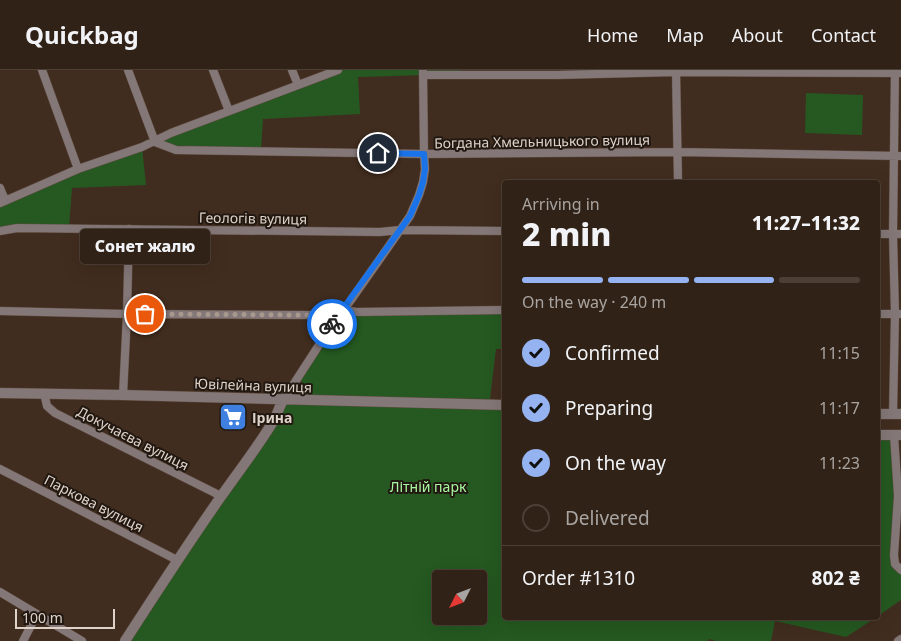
<!DOCTYPE html>
<html lang="en">
<head>
<meta charset="utf-8">
<style>
  :root { --surface:#312217; --page:#392a20; --text:#f1f3f6; --muted:#a8a4a1; --line:#4c3f36; --accent:#95b2f1 }
  body { margin:0; font-family:"Noto Sans",sans-serif; background:var(--page); color:var(--text); height:100vh; display:flex; flex-direction:column; font-size:19px; white-space:nowrap }
  * { box-sizing:border-box; margin:0 }
  p { font-size:16px; color:var(--muted) }
  .icon { flex:none; width:28px; height:28px; fill:none; stroke:currentColor; stroke-width:2; stroke-linecap:round; stroke-linejoin:round }
  .map { position:relative; flex:1; overflow:hidden }
  .panel { position:absolute; left:502px; top:110px; width:378px; height:440px; display:flex; flex-direction:column; background:var(--surface); border-radius:5px; box-shadow:0 5px 20px #0002,0 0 0 1px var(--line) }
  .panel>* { flex:none }
  .needle { width:32px; rotate:228deg }
  .fabs { position:absolute; left:432px; top:500px; display:grid; gap:10px }
  .fabs a { display:grid; place-items:center; width:55px; height:55px; border-radius:5px; background:var(--surface); box-shadow:0 5px 20px #0002,0 0 0 1px var(--line); font-size:25px }
  .scale { position:absolute; left:15px; bottom:12px; width:100px; box-sizing:border-box; padding-left:5px; border:2px solid #dfd2c9; border-top:0; font-size:14px; line-height:18px; white-space:nowrap; color:#dfd2c9; -webkit-text-stroke:4px #211811; paint-order:stroke }
  .pin { position:absolute; display:grid; place-items:center; width:42px; height:42px; color:#fff; margin:-21px; border:2px solid #fff; border-radius:50%; box-shadow:0 1px 5px #0007 }
  .courier { position:absolute; display:grid; place-items:center; width:50px; height:50px; margin:-25px; border:4px solid #1a73e8; border-radius:50%; background:#fff; color:#222; box-shadow:0 1px 6px #0007 }
  .bubble { position:absolute; height:35px; border-radius:5px; background:var(--surface); box-shadow:0 5px 20px #0002,0 0 0 1px var(--line); font-size:16px; font-weight:800; line-height:35px; text-align:center }
  .summary em { font-style:normal; font-weight:800 }
  .summary div { display:flex; flex-direction:column-reverse }
  .summary { display:flex; align-items:center; justify-content:space-between; height:85px; padding:0 20px }
  h1 { font-size:32px; font-weight:800; line-height:38px }
  .bar { display:grid; grid-template-columns:repeat(4,1fr); gap:8px 5px; align-content:center; height:60px; padding:0 20px }
  .bar i { height:6px; border-radius:4px; background:var(--line) }
  .bar .on { background:var(--accent) }
  .bar p { grid-column:span 4 }
  .line { display:flex; align-items:center; gap:12px; padding:0 20px; border-top:1px solid var(--line) }
  .line div { flex:1 }
  ol { padding:0 20px; list-style:none }
  li { display:flex; align-items:center; gap:15px; height:55px }
  li p { margin-inline-start:auto }
  li .icon { padding:5px; border-radius:50%; background:var(--accent); color:#111; stroke-width:4 }
  li:last-child { color:var(--muted) }
  li i { width:28px; height:28px; border:2px solid var(--line); border-radius:50% }
  header { display:flex; align-items:center; gap:30px; box-sizing:border-box; height:70px; padding:0 25px; background:var(--surface); border-bottom:1px solid var(--line) }
  header strong { font-size:24px }
  nav { display:flex; gap:28px; margin-inline-start:auto; font-size:18px }
  .map>svg:first-child { display:block }
  .green { fill:#255921; fill-rule:evenodd }
  .lines { fill:none; stroke-linecap:round; stroke-linejoin:round }
  .minor-casing { stroke:#5d4b3e; stroke-width:9 }
  .tertiary-casing { stroke:#5d4b3e; stroke-width:11 }
  .minor { stroke:#847778; stroke-width:8 }
  .tertiary { stroke:#847778; stroke-width:10 }
  .done { stroke:#a8988e; stroke-width:5; stroke-dasharray:0 9 }
  .route { stroke:#1a73e8; stroke-width:6 }
  .labels { text-anchor:middle; dominant-baseline:central; stroke-width:4; stroke-linejoin:round; paint-order:stroke }
  .street-label { font-size:14px; fill:#dfd2c9; stroke:#211811 }
  .poi-label { font-size:14px; font-weight:bold; fill:#dfd2c9; stroke:#211811; text-anchor:start }
  .park-label { font-size:14px; fill:#a9f7a0; stroke:#211811 }
</style>
</head>
<body>
<header>
<strong>Quickbag</strong>
<nav><a>Home</a><a>Map</a><a>About</a><a>Contact</a></nav>
</header>
<div class="map">
<svg width="901" height="571" viewBox="0 0 901 571">
  <rect width="100%" height="100%" fill="#412d1f"/>
  <path class="green" d="M338 0H461V4L358 7 360 44 263 49 261 81 176 80 155 72Z
    M806 23 863 25 862 65 805 63Z
    M142 77 146 115 72 118 69 158 0 161V133Z
    M346 243 354 246 505 244V279H496L490 329 307 326 303 319 301 310 335 259Z
    M281 334 505 340V548H875L846 567 775 551 771 571H716L709 569 708 571H125ZM441 509H479V546H441Z
    M878 369H891L898 426 894 485 901 500V530L878 546Z"/>
  <g class="lines">
    <g class="minor-casing">
      <path id="minor" d="M42 0 78 99
        M128 0 155 72 176 80 424 84 677 82 901 86
        M213 0 229 41
        M292 0 298 15
        M676 0 678 112
        M423 5H557L676 2 901 3
        M0 118 5 130
        M0 133 78 99 142 77 171 63 338 0
        M0 161 17 158 380 162 400 160 505 161
        M878 164H901
        M344 240 356 242 505 240
        M0 241 127 244 309 245 319 247 332 255
        M878 244H901
        M44 323 47 336 55 343 221 426
        M123 325 127 244 129 159
        M284 329 332 255 344 240 410 146 419 125 423 112 425 99 424 84 423 1
        M893 344 895 244 893 164 895 0
        M894 365 898 426 894 485 895 494 901 500
        M0 399 177 490
        M0 522 82 571
        M23 571 37 544
        M898 571 901 569"/>
    </g>
    <g class="tertiary-casing">
      <path id="tertiary" d="M0 323 123 325 505 335
        M878 344H901
        M878 365H901
        M125 571C156 523 187 475 220 428 238 402 258 377 274 350 278 343 279 336 284 329"/>
    </g>
    <use href="#minor" class="minor"/>
    <use href="#tertiary" class="tertiary"/>
  </g>
  <g class="lines">
    <path class="done" d="M145 244 309 245 319 247 332 254"/>
    <path class="route" d="M332 254 410 146 419 125 423 112 425 99 424 84 378 83"/>
  </g>
  <defs>
    <g id="supermarket-square" transform="scale(1.4375)"><rect x="-9" y="-9" width="18" height="18" rx="4" fill="#3f7fe0" stroke="#211811"/><path d="M-6-5.5h2.5l.6 2H6L4.5 2H-2.5L-4.4-4H-6ZM-1.5 3.2a1.3 1.3 0 1 0 .1 0ZM3 3.2a1.3 1.3 0 1 0 .1 0Z" fill="#fff"/></g>
  </defs>
  <g fill-rule="evenodd">
    <use href="#supermarket-square" x="233" y="347"/>
  </g>
  <g class="labels">
    <g class="street-label">
      <text transform="translate(542 71) rotate(-1)">Богдана Хмельницького вулиця</text>
      <text transform="translate(253 148) rotate(1)">Геологів вулиця</text>
      <text transform="translate(253 315) rotate(2)">Ювілейна вулиця</text>
      <text transform="translate(133 368) rotate(27)">Докучаєва вулиця</text>
      <text transform="translate(94 433) rotate(27)">Паркова вулиця</text>
    </g>
    <g class="poi-label">
      <text x="252" y="347">Ірина</text>
    </g>
    <g class="park-label">
      <text x="428" y="416">Літній парк</text>
    </g>
  </g>
</svg>
<div class="fabs">
<a><svg class="needle" viewBox="-14 -14 28 28"><path d="M0-13l5 13h-10z" fill="#e53935"/><path d="M0 13l5-13h-10z" fill="#a8a4a1"/></svg></a>
</div>
<div class="scale">100 m</div>
<div class="pin" style="left:145px;top:244px;background:#ea580c"><svg class="icon" aria-label="bag" viewBox="0 0 24 24"><path d="M5 8h14l-1 12H6zM9 8a3 3 0 0 1 6 0"/></svg></div>
<div class="pin" style="left:378px;top:83px;background:#1f2937"><svg class="icon" aria-label="home" viewBox="0 0 24 24"><path d="M3 11l9-7 9 7M6 9v11h12V9"/></svg></div>
<div class="courier" style="left:332px;top:254px"><svg class="icon" aria-label="bike" viewBox="0 0 24 24"><circle cx="6" cy="16" r="4"/><circle cx="18" cy="16" r="4"/><path d="M6 16l4-8h5l3 8M10 8l3 8H6M13 5h3"/></svg></div>
<div class="bubble" style="left:80px;top:159px;width:130px">Сонет жалю</div>
<section class="panel">
<div class="summary"><div><h1>2 min</h1><p>Arriving in</p></div><em>11:27–11:32</em></div>
<div class="bar"><i class="on"></i><i class="on"></i><i class="on"></i><i></i><p>On the way · 240 m</p></div>
<ol>
<li><svg class="icon" aria-label="check" viewBox="0 0 24 24"><path d="M5 12l5 5 9-10"/></svg>Confirmed<p>11:15</p></li>
<li><svg class="icon" aria-label="check" viewBox="0 0 24 24"><path d="M5 12l5 5 9-10"/></svg>Preparing<p>11:17</p></li>
<li><svg class="icon" aria-label="check" viewBox="0 0 24 24"><path d="M5 12l5 5 9-10"/></svg>On the way<p>11:23</p></li>
<li><i></i>Delivered</li>
</ol>
<div class="line" style="height:65px"><div>Order #1310</div><b>802 ₴</b></div>
</section>
</div>
</body>
</html>
